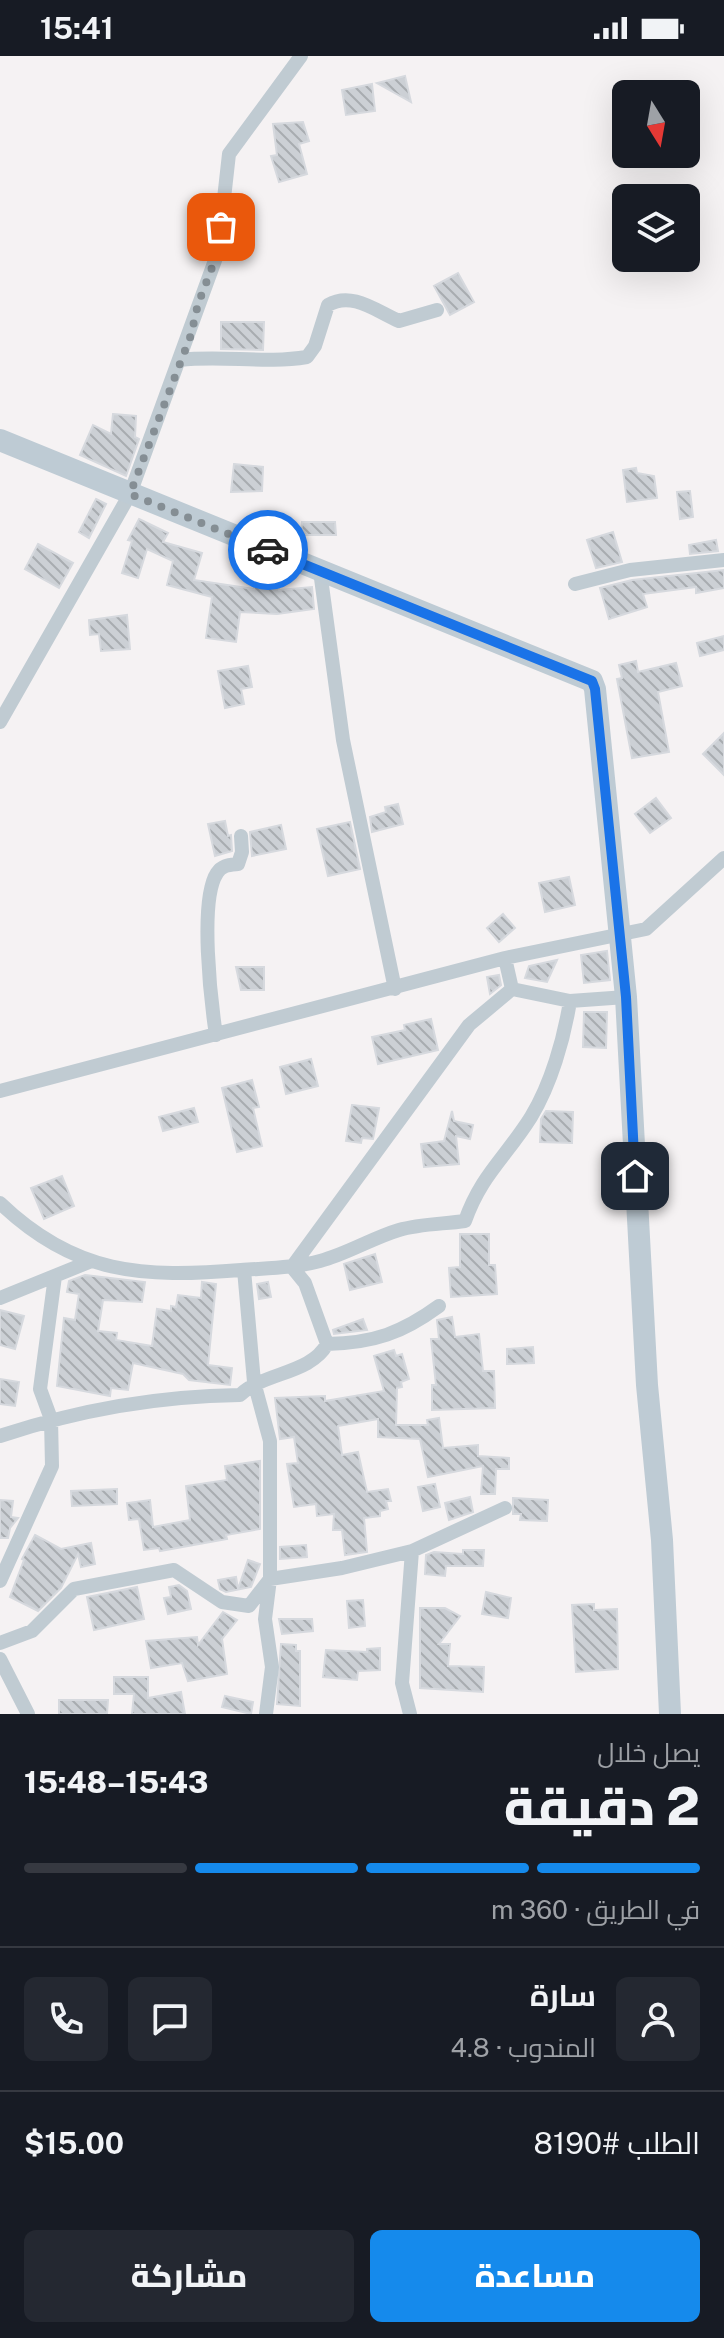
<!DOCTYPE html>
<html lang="ar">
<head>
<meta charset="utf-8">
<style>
  :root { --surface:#171b24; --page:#242831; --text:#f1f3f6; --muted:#9ea1a6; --line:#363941; --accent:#158aec }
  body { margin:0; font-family:"Public Sans",Cairo,sans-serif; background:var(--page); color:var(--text); direction:rtl; height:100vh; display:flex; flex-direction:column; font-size:30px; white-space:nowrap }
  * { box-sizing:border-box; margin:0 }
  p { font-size:26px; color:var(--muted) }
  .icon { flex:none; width:44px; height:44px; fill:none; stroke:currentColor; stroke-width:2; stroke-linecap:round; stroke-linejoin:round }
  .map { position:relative; height:1658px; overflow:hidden; direction:ltr }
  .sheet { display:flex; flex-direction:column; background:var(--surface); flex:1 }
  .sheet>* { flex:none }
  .needle { width:52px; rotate:169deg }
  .tools { position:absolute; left:612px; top:24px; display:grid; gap:16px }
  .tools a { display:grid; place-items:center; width:88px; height:88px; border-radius:12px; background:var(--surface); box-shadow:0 8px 32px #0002; font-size:40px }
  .pin { position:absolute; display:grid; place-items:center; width:68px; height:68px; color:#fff; margin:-34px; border-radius:16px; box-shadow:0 4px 12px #0006 }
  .courier { position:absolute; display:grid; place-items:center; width:80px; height:80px; margin:-40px; border:6px solid #1a73e8; border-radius:50%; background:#fff; color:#222; box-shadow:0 2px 10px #0007 }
  .headline em { font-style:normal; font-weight:800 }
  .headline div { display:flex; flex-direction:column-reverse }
  .headline { display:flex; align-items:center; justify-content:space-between; height:136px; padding:0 24px }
  h1 { font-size:52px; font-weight:800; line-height:60px }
  .bar { display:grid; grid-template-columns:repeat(4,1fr); gap:12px 8px; align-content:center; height:96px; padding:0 24px }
  .bar i { height:10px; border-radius:6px; background:var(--line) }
  .bar .current { background:var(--accent) }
  .bar p { grid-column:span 4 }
  .line { display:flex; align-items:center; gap:20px; padding:0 24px; border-top:2px solid var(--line) }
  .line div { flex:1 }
  .round { display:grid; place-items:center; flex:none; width:84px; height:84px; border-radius:12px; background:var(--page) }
  .cta { display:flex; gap:16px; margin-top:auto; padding:16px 24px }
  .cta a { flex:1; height:92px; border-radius:12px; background:var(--accent); color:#fff; font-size:32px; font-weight:800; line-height:92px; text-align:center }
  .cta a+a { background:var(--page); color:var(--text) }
  .status { display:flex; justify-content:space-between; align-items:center; height:56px; padding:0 40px; background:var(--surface); direction:ltr }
  .status svg { height:22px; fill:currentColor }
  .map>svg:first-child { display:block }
  .building { fill:url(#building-back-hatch); stroke:#d6d9de; stroke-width:2 }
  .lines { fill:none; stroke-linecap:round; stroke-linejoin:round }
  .street { stroke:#c0cbd2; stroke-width:14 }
  .secondary { stroke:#becbd4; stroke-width:22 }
  .done { stroke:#858e94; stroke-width:8; stroke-dasharray:0 14.4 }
  .route { stroke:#1a73e8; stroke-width:10 }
</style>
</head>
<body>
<div class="status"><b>15:41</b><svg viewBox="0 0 49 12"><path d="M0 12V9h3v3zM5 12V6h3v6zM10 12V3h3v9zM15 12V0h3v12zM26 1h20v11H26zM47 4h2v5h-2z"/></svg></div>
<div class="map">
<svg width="724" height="1658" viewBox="0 0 724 1658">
  <defs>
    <pattern id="building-back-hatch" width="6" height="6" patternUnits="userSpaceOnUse" patternTransform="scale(2)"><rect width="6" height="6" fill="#ccd0d5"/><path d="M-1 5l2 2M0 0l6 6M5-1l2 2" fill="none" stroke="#a8acb0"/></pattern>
  </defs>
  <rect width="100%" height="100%" fill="#f5f2f3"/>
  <path class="building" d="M405 20 411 46 377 27Z
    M372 28 375 55 346 59 342 34Z
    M303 66 309 85 299 88 307 118 279 126 271 100 277 99 273 68Z
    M458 217 474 246 450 259 434 230Z
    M221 266H264L263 294 221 293Z
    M113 358 136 360 135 381 139 383 126 420 80 399 93 369 111 378Z
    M234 408 263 411 262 435 231 436Z
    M636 412 637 417 654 420 657 442 627 446 623 414Z
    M690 435 693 461 680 463 677 436Z
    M96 443 106 448 89 482 79 476Z
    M139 463 168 477 163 486 202 497 194 524 254 533V524L279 526V534L312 531 314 553 277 558 240 556 236 586 206 582 212 541 167 529 173 505 147 493 138 522 122 517 132 485 128 484Z
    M302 466H335L336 479H301Z
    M613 476 622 506 596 512 587 484Z
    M716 484 718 495 690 498 689 489Z
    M38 488 73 507 59 532 25 513Z
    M724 514V532L696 537V531L643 538 647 551 609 563 600 532 632 524Z
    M127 559 130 593 101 595 99 578 90 579 89 564Z
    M724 580V594L700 600 697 587Z
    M636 605 638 616 676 607 682 630 658 636 669 696 632 702 617 623 622 622 619 609Z
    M248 610 252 631 241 633 244 648 225 652 218 615Z
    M724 677V719L703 698Z
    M656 742 671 762 650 777 635 758Z
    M398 748 403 768 372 776 370 761 386 756 385 751Z
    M225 765 228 780 231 779 232 795 215 800 208 768Z
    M350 766 360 813 328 820 317 773Z
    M281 769 286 793 252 800 250 776Z
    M569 821 575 849 545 856 539 827Z
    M503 858 515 872 499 886 487 872Z
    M607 895 610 924 584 927 581 899Z
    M557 904 547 926 525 922 529 910Z
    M236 911H264V934H241Z
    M499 919 501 929 490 938 487 921Z
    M584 956H607L606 992 583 991Z
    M431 963 438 994 378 1008 372 981 405 974 404 969Z
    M311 1003 318 1030 286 1038 280 1011Z
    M252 1024 259 1051 253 1052 262 1090 237 1096 222 1032Z
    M352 1049 379 1052 373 1083 362 1082 361 1087 346 1085Z
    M194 1052 198 1066 163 1075 159 1061Z
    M452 1055 454 1065 473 1069 470 1083 456 1080 459 1108 424 1111 421 1088 444 1085Z
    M546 1055 573 1056 572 1087 540 1086 541 1063Z
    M62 1120 74 1150 44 1163 31 1132Z
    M460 1178H489V1209H495L497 1238 451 1241 449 1212 460 1211Z
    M375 1198 382 1226 350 1234 344 1208Z
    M85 1219 145 1226 142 1246 103 1244 98 1275 117 1277 116 1284 152 1290 157 1253 171 1255V1250L176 1251 178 1239 201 1242 202 1226 216 1228 208 1309 232 1312 230 1329 189 1324 183 1318 133 1307 128 1334 111 1332 110 1340 57 1330 64 1262 75 1264 79 1238 67 1236 69 1225Z
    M268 1226 271 1241 259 1243 257 1228Z
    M0 1254 24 1260 15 1293 0 1289Z
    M452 1261 455 1281 479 1278 483 1315H494L495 1352 432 1354V1329H436L431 1283H439L437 1264Z
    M363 1263 367 1274 334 1278 333 1274Z
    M533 1291 534 1307 507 1308V1293Z
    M394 1294 396 1300 402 1298 409 1323 401 1326 402 1331 397 1332 396 1369H428L427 1364 439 1362 443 1392 478 1389V1400L509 1402V1413H496L495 1438H481L483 1410 428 1421 420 1383 378 1381V1363L338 1370 342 1399 358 1396 367 1436 388 1433 391 1445H386L388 1453 380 1455V1460L364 1462 367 1496 345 1499 342 1474H333L334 1458 317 1460 316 1448 294 1451 287 1408 298 1407 294 1381 280 1383 275 1342 325 1340V1345L384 1335 374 1300Z
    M0 1323 19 1326 15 1350 0 1348Z
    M260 1405V1473L226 1479 227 1483 160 1495 159 1492 144 1494 139 1463 129 1464 127 1447 150 1444 153 1471 190 1464 186 1430 227 1424 225 1410Z
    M435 1428 440 1451 423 1455 418 1431Z
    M117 1433V1448L72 1450 71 1435Z
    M470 1441 473 1456 449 1464 445 1447Z
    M513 1442 548 1444 547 1465 520 1464 521 1458H513Z
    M0 1444 13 1445 11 1461 18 1462 10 1472 8 1482H0Z
    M35 1479 61 1493 91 1487 95 1508 81 1511 78 1498 61 1532 38 1555 10 1541 24 1504 22 1503Z
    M306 1489 307 1501 280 1503V1491Z
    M463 1494H484L483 1510H446L445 1520 425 1518 426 1499 434 1496 463 1498Z
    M248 1504 260 1508 251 1531 226 1536 220 1533 218 1524 236 1521 238 1533Z
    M179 1529 187 1535 191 1553 168 1558 164 1542 171 1541 169 1531Z
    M137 1531 144 1563 94 1574 87 1541Z
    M486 1536 511 1542 508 1562 482 1558Z
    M363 1544 365 1570 349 1572 347 1545Z
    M594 1548V1554L617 1553 618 1613 576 1616 572 1549Z
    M420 1552H445L460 1560 439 1588H450L448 1610 484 1611 483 1636 420 1632Z
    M223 1556 237 1564 222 1583 227 1618 188 1625 182 1607 151 1612 146 1585 197 1581 198 1589Z
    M279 1563H312L313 1575 282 1578Z
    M281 1588 296 1589V1595H300V1650L277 1648Z
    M380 1592V1614L358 1615 357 1624 323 1621 326 1594 367 1596V1593Z
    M114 1621H148V1642L181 1636 185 1658H132L134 1638H114Z
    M225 1640 253 1646 251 1658 222 1651Z
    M59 1644H108L107 1658H59Z"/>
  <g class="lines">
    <path class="street" d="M180 304C223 299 265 308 307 301L315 290 328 249C352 235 376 255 399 265L437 254
      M320 515 343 684 395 933
      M575 528 630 514 724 504
      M0 666 130 438 218 196 229 98 301 0
      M512 933 570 945 626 941
      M216 979C211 946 199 844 217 817 222 809 229 809 238 808L242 796 241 780
      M0 1035 505 902 646 873 724 802
      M0 1147C75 1219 143 1222 241 1214 268 1212 294 1212 320 1205 347 1198 372 1182 399 1174 419 1168 444 1168 465 1165 481 1119 506 1101 531 1061 551 1028 564 983 570 945
      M292 1211 469 969 512 933 505 902
      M292 1211 305 1227 327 1288
      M244 1214 254 1326 270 1385V1523L265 1563 272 1611 266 1658
      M0 1242 89 1206
      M0 1380C78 1354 159 1340 240 1339 264 1316 311 1318 327 1288 374 1287 402 1277 439 1250
      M0 1525 52 1410 51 1363 40 1333 55 1220
      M0 1587 32 1575 74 1533 174 1514 222 1546 249 1550 270 1523 342 1512 412 1495 505 1452
      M0 1603 28 1658
      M410 1658 402 1627 412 1495"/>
    <path class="secondary" d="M0 384 592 625 595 633 626 941 647 1329 662 1484 670 1658"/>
  </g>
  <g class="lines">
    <path class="done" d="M221 171 218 196 198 248 191 279 130 438 268 494"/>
    <path class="route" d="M268 494 592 625 595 633 626 941 635 1120"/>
  </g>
</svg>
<div class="tools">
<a><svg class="needle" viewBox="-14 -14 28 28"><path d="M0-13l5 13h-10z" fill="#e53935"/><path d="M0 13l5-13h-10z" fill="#9ea1a6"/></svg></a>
<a><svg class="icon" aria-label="layers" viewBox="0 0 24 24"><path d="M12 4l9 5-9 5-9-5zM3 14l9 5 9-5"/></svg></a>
</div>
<div class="pin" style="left:221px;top:171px;background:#ea580c"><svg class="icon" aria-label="bag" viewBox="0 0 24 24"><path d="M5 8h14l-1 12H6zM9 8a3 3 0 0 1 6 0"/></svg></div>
<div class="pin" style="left:635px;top:1120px;background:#1f2937"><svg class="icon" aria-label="home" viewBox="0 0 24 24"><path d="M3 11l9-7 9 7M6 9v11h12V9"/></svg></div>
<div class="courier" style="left:268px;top:494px"><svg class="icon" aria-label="car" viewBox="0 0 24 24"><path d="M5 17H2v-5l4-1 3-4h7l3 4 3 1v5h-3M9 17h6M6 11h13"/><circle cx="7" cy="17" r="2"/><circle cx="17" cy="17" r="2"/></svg></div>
</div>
<section class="sheet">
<div class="headline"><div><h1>2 دقيقة</h1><p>يصل خلال</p></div><em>15:43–15:48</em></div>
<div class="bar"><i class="current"></i><i class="current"></i><i class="current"></i><i></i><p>في الطريق · 360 m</p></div>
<div class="line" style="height:144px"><a class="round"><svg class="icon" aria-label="person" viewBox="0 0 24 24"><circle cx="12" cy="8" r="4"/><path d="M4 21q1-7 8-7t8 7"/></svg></a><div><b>سارة</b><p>المندوب · 4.8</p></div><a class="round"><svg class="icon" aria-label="chat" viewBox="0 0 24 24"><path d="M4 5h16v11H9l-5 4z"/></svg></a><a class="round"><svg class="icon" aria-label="phone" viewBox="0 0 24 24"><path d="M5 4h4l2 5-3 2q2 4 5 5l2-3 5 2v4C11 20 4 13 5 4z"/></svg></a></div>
<div class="line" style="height:104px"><div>الطلب #8190</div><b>$15.00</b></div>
<div class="cta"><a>مساعدة</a><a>مشاركة</a></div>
</section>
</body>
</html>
